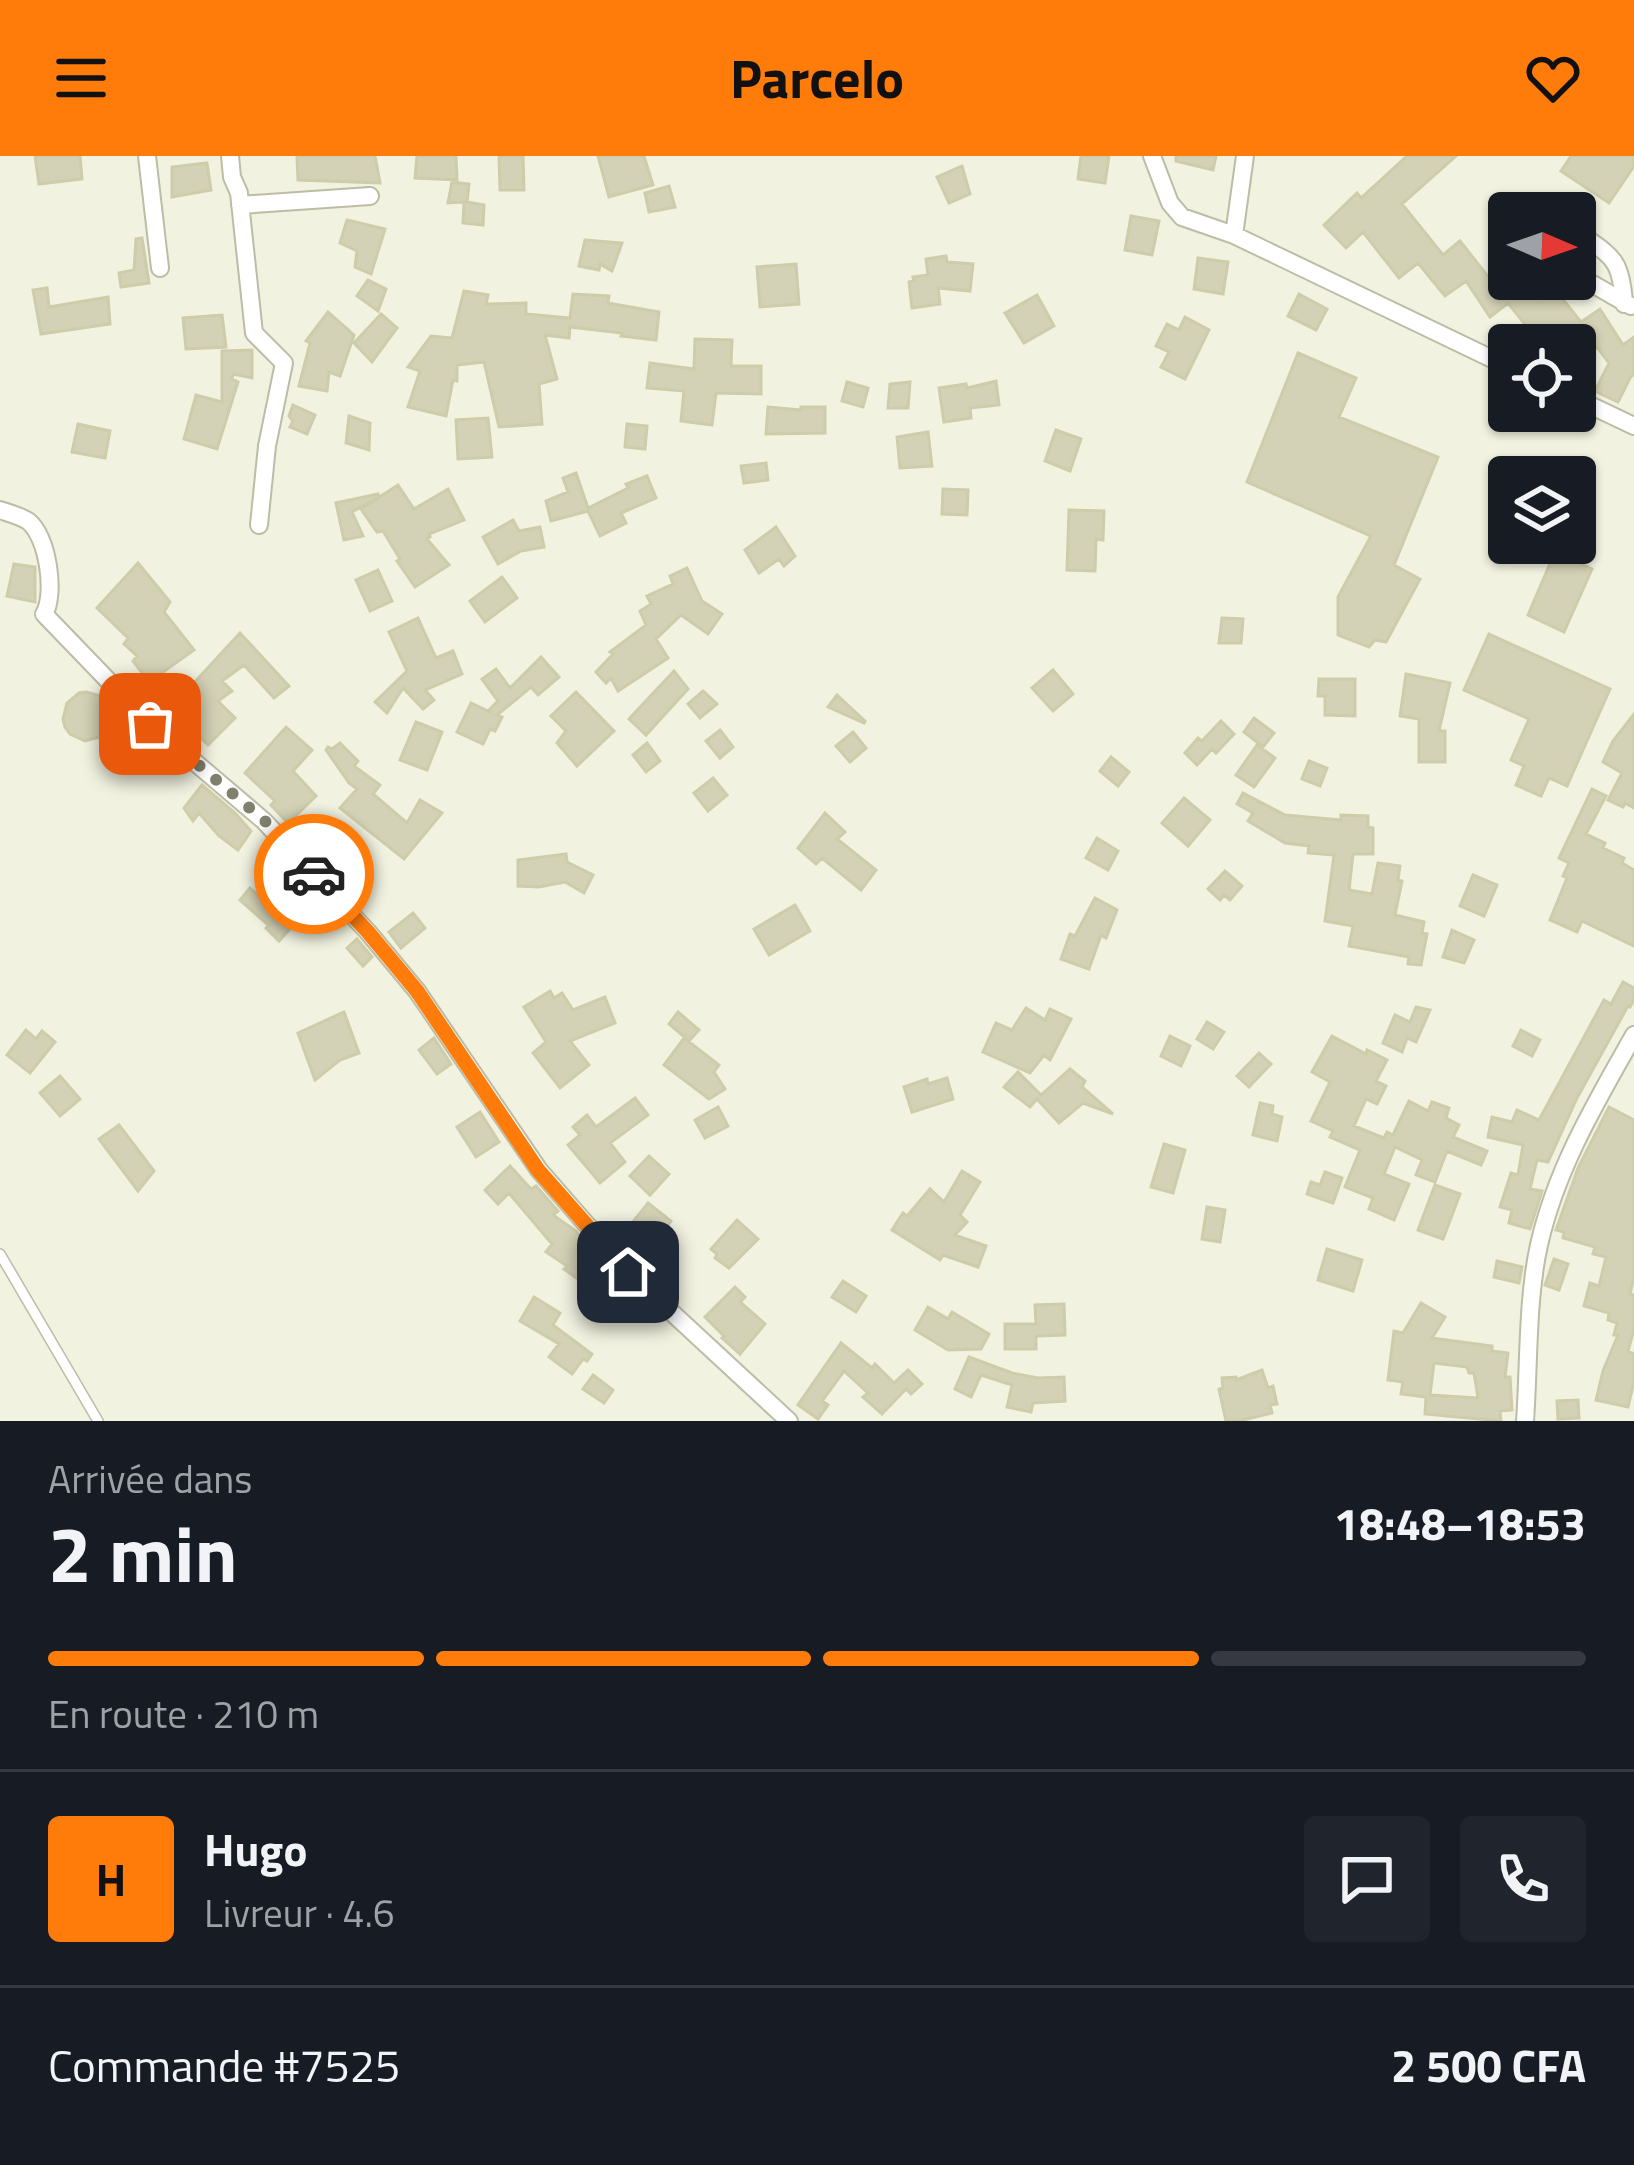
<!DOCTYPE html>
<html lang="fr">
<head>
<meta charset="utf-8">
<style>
  :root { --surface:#171b24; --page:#20242c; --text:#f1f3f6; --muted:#9ea1a6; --line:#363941; --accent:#ff7c0b }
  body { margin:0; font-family:"Titillium Web",sans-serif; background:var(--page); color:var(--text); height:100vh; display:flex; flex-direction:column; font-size:45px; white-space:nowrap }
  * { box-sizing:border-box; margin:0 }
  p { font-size:39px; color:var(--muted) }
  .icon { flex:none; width:66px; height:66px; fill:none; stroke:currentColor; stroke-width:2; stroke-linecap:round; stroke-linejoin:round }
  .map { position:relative; height:1265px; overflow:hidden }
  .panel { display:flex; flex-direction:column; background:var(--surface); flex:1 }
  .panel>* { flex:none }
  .needle { width:78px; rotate:92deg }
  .controls { position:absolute; left:1488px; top:36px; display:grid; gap:24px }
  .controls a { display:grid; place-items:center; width:108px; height:108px; border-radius:12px; background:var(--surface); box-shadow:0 3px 9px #0004; font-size:60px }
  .pin { position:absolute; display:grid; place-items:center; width:102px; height:102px; color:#fff; margin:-51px; border-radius:24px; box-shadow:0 6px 18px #0006 }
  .courier { position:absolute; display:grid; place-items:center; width:120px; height:120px; margin:-60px; border:9px solid #ff7c0b; border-radius:50%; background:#fff; color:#222; box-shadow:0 3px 15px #0007 }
  .overview em { font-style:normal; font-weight:700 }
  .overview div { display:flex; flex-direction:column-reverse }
  .overview { display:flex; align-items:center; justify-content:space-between; height:204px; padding:0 48px }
  h1 { font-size:78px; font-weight:700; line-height:90px }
  .bar { display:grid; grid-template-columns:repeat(4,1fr); gap:18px 12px; align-content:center; height:144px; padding:0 48px }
  .bar i { height:15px; border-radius:9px; background:var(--line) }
  .bar .current { background:var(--accent) }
  .bar p { grid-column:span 4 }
  .line { display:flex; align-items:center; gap:30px; padding:0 48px; border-top:3px solid var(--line) }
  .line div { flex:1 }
  .round { display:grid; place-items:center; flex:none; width:126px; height:126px; border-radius:12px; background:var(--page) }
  header { display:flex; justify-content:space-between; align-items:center; height:156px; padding:0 48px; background:var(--accent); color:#111; font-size:54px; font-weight:700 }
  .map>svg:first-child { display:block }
  .building { fill:#d3d2b6; stroke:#cfcca9; stroke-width:3; fill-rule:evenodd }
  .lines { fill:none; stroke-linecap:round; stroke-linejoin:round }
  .lane-casing { stroke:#bdbca4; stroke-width:12 }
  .street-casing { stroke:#bdbca4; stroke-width:20 }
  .lane { stroke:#fff; stroke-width:9 }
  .street { stroke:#fff; stroke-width:16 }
  .done { stroke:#80806f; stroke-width:12; stroke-dasharray:0 21.6 }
  .route { stroke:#ff7c0b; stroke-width:15 }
</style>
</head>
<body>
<header><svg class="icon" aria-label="menu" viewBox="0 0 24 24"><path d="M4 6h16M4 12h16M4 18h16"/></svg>Parcelo<svg class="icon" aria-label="heart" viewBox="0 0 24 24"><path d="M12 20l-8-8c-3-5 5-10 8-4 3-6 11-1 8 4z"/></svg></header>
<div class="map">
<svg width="1634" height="1265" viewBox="0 0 1634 1265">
  <rect width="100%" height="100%" fill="#f2f2e1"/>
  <path class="building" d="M35 0H80L82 23 39 28Z
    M297 0H375L380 27 298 24Z
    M417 0H456L457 24 415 22Z
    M499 0H523L524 34H500Z
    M598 0H644L653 29 609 41Z
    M1081 0H1109L1105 27 1078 23Z
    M1176 0H1216L1213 14 1176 5Z
    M1407 0H1456L1402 48 1443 99 1460 85 1490 123 1509 107V123H1522L1539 144 1554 132 1581 166 1600 153 1623 189 1634 181V218L1630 222 1618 246 1595 235 1609 207 1597 191 1575 206V189H1562L1549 170 1535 181 1508 147 1490 161 1466 125 1445 140 1418 107 1399 122 1363 76 1346 92 1324 69 1357 37 1361 42Z
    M1571 0H1634V10L1609 47 1561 15Z
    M207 7 211 34 172 41V11Z
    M962 10 970 38 949 47 937 21Z
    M452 26 469 28 467 46 484 49 483 69 463 67 464 46 448 47Z
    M669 30 675 51 649 56 645 37Z
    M1131 60 1159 65 1152 99 1125 94Z
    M347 64 385 73 371 118 355 111 357 95 340 87Z
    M142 82 149 127 121 131 119 117 134 114 136 83Z
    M585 84 622 87 612 115 600 108 599 114 579 110Z
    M946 100 947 106 973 108 970 135 938 132 940 148 912 152 909 126 914 125 913 121 928 119 926 103Z
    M1198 102 1228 106 1223 138 1194 133Z
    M796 108 799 148 760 151 757 111Z
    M368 124 386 133 378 155 357 140Z
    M47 132 49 151 108 141 110 168 41 178 33 134Z
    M464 135 488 139 486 148 526 147V158L570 162 573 138 609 140 608 147 659 156 656 184 621 180 622 177 570 171 569 182 545 179 557 223 539 228 542 268 499 271 484 206 457 209V225L453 224 446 260 408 251 420 215 408 211 431 180 452 182Z
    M1299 138 1327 153 1316 174 1288 160Z
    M1037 139 1054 170 1024 187 1005 157Z
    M328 156 354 179 340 220 329 216 327 235 299 230 310 187 306 185Z
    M381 158 397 172 372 206 354 187Z
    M222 159 226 191 186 193 183 162Z
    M1185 161 1209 174 1185 223 1161 211 1169 196 1156 190 1167 168 1179 174Z
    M695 183 732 184 731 210H761V238L716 237 712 269 681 265 684 235 647 232 650 207 694 213Z
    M252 194V222L233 218 232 223 238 226 217 293 184 283 196 239 222 246V195Z
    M1298 197 1356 222 1339 261 1438 301 1394 409 1420 423 1386 486 1375 484 1369 491 1338 479V441L1371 380 1247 326Z
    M996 225 999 249 970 252 971 262 944 266 939 232 966 228 967 232Z
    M847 226 868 232 863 251 842 245Z
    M910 226 908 252H888L890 228Z
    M293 249 315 259 307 278 290 271 293 265 289 260Z
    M768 251 801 254V251H825V277L766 278Z
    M349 260 370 267 369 294 346 287Z
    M488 262 492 301 458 303 456 264Z
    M78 268 110 275 105 302 72 296Z
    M627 268 647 270 645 293 625 291Z
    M1056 274 1081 283 1070 315 1045 305Z
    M928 276 932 310 900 312 897 281Z
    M766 307 768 324 744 327 741 310Z
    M576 317 588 352 628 332 626 328 647 320 656 342 621 357 626 367 600 380 588 355 551 365 546 345 568 336 563 322Z
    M398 329 414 353 448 333 464 364 429 378 430 381 427 383 449 409 415 431 397 405 400 403 383 375 377 376 361 353Z
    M943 333 968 334 967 359 942 358Z
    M378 338 379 341 352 356 363 380 344 384 336 347Z
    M1069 354 1104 355 1103 384 1096 383 1095 415 1067 414Z
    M513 364 519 375 540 371 544 391 521 395 498 408 483 381Z
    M776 371 795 400 784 410 779 403 759 417 745 394Z
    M1555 396 1592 413 1564 476 1528 459Z
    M138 407 170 446 164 456 194 494 149 526 133 505 137 500 124 488 128 482 97 452Z
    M14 408 35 411V446L7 440Z
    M687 412 702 445 722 458 708 478 681 459 656 483 668 502 618 535 611 522 606 527 596 516 613 498 610 496 646 469 640 455 651 448 647 440 673 428 670 420Z
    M378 414 392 445 370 455 356 424Z
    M502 421 517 442 485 466 470 445Z
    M418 462 436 502 453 495 462 518 425 534 434 544 423 553 403 532 387 557 375 546 407 515 389 476Z
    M1222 462 1243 463 1241 487H1219Z
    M240 477 289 530 274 542 244 509 222 525 232 535 218 545 235 562 208 589 192 573 197 568 179 543Z
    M1489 478 1610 533 1567 630 1549 622 1541 640 1516 629 1524 610 1511 604 1529 563 1464 534Z
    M541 501 559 521 538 539 531 531 497 559 502 561 495 575 490 573 483 588 457 576 471 547 492 557 489 554 498 545 482 523 496 513 510 532Z
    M1053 514 1073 538 1053 555 1032 532Z
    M674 515 688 533 646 579 629 563Z
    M1406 518 1450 527 1439 575H1445V606H1419V563L1400 560Z
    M1319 523H1355V560L1325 559V540H1318Z
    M703 535 717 548 700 562 688 548Z
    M86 536 101 540 107 545 116 583 131 567 143 579 123 599 103 580 85 585 70 578 65 571 63 563 67 547 79 537Z
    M576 536 614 575 577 610 557 587 566 575 551 560Z
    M837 539 865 565 864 567 828 551Z
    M1634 558V652L1625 647 1623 651 1608 644 1622 617 1603 606 1613 585Z
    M1254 562 1274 577 1263 591 1244 576Z
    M1221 565 1234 578 1216 597 1212 593 1197 609 1185 597 1198 582 1202 585Z
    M416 566 442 576 427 614 400 604Z
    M286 571 312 594 293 615 316 640 288 667 271 649 275 645 245 617Z
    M720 574 733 591 720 602 706 585Z
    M853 576 866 592 850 606 836 590Z
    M340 587 358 605 354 610 380 629 373 638 407 667 420 644 442 657 404 703 340 652 357 633 349 627 326 594 328 591 332 593Z
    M647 587 660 605 646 616 633 599Z
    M1257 589 1275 602 1254 631 1236 619Z
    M1111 601 1129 616 1118 630 1100 615Z
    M1309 605 1327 612 1320 630 1302 623Z
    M713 622 727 639 708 655 694 637Z
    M202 629 235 657 251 675 238 694 219 680 199 657 193 665 184 652Z
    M1592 633 1606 640 1586 678 1605 687 1603 692 1624 702 1622 707 1634 714V790L1582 765 1577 776 1550 764 1567 722 1563 720 1569 707 1559 702Z
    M1243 637 1285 659 1341 664V659L1368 660V671L1373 672V698H1353L1349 734 1372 738 1378 707 1400 710 1398 724 1402 725 1395 759 1424 766 1422 777 1427 778 1421 809 1408 808 1409 801 1349 790 1353 770 1325 765 1334 699 1308 697 1309 690 1285 687 1248 665 1253 657 1237 648Z
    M1184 642 1210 664 1188 690 1162 667Z
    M825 657 845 676 837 683 876 714 861 734 822 702 816 708 798 692Z
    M1097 682 1118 695 1108 714 1086 702Z
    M340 692 361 713 349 726 328 704Z
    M566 698 567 706 593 719 584 737 565 726 539 731 518 730V704Z
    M1225 715 1242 730 1230 744 1224 739 1220 744 1208 733Z
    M1473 719 1497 729 1484 760 1460 750Z
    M250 732 278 758 288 747 299 763 279 785 266 772 268 769 240 744Z
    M1095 742 1117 754 1106 782 1101 779 1089 813 1061 803 1070 778 1075 780Z
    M795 749 810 775 769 799 754 773Z
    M413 757 425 772 401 792 389 776Z
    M1452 774 1474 784 1464 807 1443 801Z
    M357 783 372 801 363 810 347 792Z
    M1623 826 1634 832V844L1630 851 1628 850 1577 942 1548 1006 1537 1004 1530 1033 1542 1035 1530 1073 1509 1067 1512 1054 1500 1051 1511 1017 1518 1019 1523 989 1488 981 1492 961 1512 966 1517 954 1539 964 1604 844 1611 848Z
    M550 835 554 842 562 837 573 854 605 841 615 867 570 885 589 909 560 932 533 897 546 886 524 851Z
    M1416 851 1430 854 1416 886 1407 882 1402 896 1383 887 1395 859 1410 866Z
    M1026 852 1045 864 1050 853 1071 863 1050 904 1044 899 1030 917 983 896 996 867 1012 874Z
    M344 856 359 897 340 904 315 924 298 877Z
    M678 856 699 874 689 885 669 868Z
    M1207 866 1224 876 1213 893 1197 883Z
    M26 874 36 883 42 875 55 886 30 917 7 899Z
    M1521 874 1540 884 1532 900 1513 890Z
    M1170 880 1190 890 1181 910 1161 900Z
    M1332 880 1366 898 1367 894 1387 904 1376 925 1386 930 1377 948 1366 943 1354 970 1384 982 1387 976 1393 979 1409 945 1428 955 1432 946 1449 952 1446 962 1459 969 1453 981 1487 995 1481 1009 1447 995 1435 1026 1416 1019 1422 1004 1395 991 1384 1018 1409 1028 1394 1064 1369 1053 1373 1042 1345 1031 1360 994 1330 981 1333 975 1311 965 1330 926 1312 916Z
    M434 882 451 908 437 918 419 894Z
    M684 882 719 909 714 916 725 933 709 943 664 909Z
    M1259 897 1271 908 1249 931 1237 920Z
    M1070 913 1085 925 1082 931 1113 958 1083 947 1059 967 1037 943 1030 951 1004 931 1018 916 1041 939Z
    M60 920 80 943 60 960 40 937Z
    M947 922 953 943 912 956 904 931 927 923 928 928Z
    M635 942 648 959 610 987 625 1006 600 1027 568 989 580 979 573 971 587 959 596 971Z
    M1260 947 1273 950 1272 958 1282 961 1277 985 1253 979Z
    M718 951 728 970 705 982 695 964Z
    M1609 951 1634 964V1121L1630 1138 1634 1139V1174L1628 1195 1634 1198V1225L1628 1251 1596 1244 1603 1215 1618 1179H1614L1617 1167 1608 1164 1609 1157 1584 1150 1590 1127 1599 1130 1606 1101 1593 1098 1595 1091 1563 1082 1564 1076 1556 1074 1578 1012Z
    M480 956 499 986 476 1001 457 971Z
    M119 969 154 1015 138 1035 99 983Z
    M1164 988 1185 994 1173 1037 1151 1031Z
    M649 1000 669 1018 650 1039 630 1020Z
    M510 1010 531 1033 536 1030 558 1055 553 1059 576 1075 600 1103 583 1127 564 1113 567 1110 546 1096 552 1088 509 1037 498 1048 485 1034Z
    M962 1015 980 1026 960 1059 967 1066 955 1079 986 1090 978 1111 943 1099 940 1104 892 1074 903 1057 907 1060 930 1033 944 1046Z
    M1325 1016 1342 1022 1333 1047 1307 1038 1311 1026 1320 1029Z
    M1435 1029 1460 1038 1443 1083 1418 1074Z
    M648 1047 671 1065 662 1078 657 1074 651 1082 632 1067Z
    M1207 1051 1225 1054 1220 1086 1202 1083Z
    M737 1064 758 1083 729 1112 715 1102 717 1098 711 1093Z
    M1327 1093 1362 1104 1353 1135 1318 1124Z
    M1554 1103 1568 1108 1559 1134 1545 1129Z
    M1497 1105 1522 1111 1519 1127 1494 1121Z
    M843 1125 866 1140 856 1156 832 1141Z
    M735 1131 745 1141 740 1146 765 1168 740 1198 722 1182 724 1180 705 1161Z
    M628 1134 644 1148 637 1159 620 1147Z
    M534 1141 560 1157 553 1169 592 1198 587 1205 583 1203 572 1218 549 1201 559 1188 520 1165Z
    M1421 1147 1445 1161 1432 1182 1492 1190V1195L1508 1197 1505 1221H1510L1512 1254 1500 1255 1501 1265 1425 1258 1426 1241 1401 1238 1403 1226 1388 1224 1394 1175 1403 1177ZM1434 1207 1467 1211 1469 1217H1474L1478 1242 1430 1239Z
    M1064 1148 1065 1179 1036 1180V1193H1005V1168H1036L1035 1149Z
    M928 1151 948 1163 952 1156 989 1178 981 1193 948 1194 915 1174Z
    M841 1187 872 1212 875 1208 894 1227 908 1214 922 1228 911 1238 906 1233 882 1258 863 1241 868 1237 844 1215 822 1245 828 1249 818 1263 798 1249Z
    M969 1201 1012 1217 1038 1222 1064 1221 1065 1245 1033 1247 1031 1256 1007 1251 1012 1229 981 1219 971 1241 955 1233Z
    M1262 1214 1268 1232 1273 1230 1277 1248 1270 1249 1272 1257 1239 1265H1226L1219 1233 1223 1232 1222 1222 1236 1221V1224Z
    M593 1219 613 1234 604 1247 583 1233Z
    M1578 1244 1579 1262 1558 1263 1557 1245Z"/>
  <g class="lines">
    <g class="lane-casing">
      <path id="lane" d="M0 1098 98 1265"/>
    </g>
    <g class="street-casing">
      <path id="street" d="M147 0 160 112
        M230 0 232 21 239 37 254 177 284 207 267 290 259 369
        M1152 0 1170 47 1182 61 1234 79 1509 211
        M240 49 370 40
        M1575 74C1611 101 1621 100 1624 148
        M1234 79 1245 0
        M1575 118 1631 150
        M1575 242 1634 270
        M0 354C9 357 20 360 28 365 48 380 56 439 44 458L150 568 264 665 368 776 417 835 539 1014 628 1116 789 1265
        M1525 1265C1529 1210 1527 1142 1539 1089 1556 1013 1596 946 1634 879"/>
    </g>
    <use href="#lane" class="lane"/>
    <use href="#street" class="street"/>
  </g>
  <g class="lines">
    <path class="done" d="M150 568 264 664 314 718"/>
    <path class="route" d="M314 718 368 776 417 835 538 1014 628 1116"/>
  </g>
</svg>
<div class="controls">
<a><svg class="needle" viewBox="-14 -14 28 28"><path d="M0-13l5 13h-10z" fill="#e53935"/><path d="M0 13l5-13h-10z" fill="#9ea1a6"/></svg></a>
<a><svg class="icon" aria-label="locate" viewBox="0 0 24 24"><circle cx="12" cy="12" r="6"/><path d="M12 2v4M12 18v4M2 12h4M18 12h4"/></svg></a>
<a><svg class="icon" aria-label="layers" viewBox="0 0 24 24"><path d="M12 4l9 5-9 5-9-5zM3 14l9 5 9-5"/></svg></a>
</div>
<div class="pin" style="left:150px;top:568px;background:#ea580c"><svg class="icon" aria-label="bag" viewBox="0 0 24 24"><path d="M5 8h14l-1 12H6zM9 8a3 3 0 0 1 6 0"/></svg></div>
<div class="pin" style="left:628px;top:1116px;background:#1f2937"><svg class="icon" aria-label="home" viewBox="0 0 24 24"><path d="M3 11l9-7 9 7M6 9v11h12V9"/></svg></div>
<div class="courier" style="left:314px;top:718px"><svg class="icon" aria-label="car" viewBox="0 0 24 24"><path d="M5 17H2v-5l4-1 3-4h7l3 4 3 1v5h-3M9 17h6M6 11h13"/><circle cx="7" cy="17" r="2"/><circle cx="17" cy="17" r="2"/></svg></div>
</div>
<section class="panel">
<div class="overview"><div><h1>2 min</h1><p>Arrivée dans</p></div><em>18:48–18:53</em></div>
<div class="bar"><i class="current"></i><i class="current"></i><i class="current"></i><i></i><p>En route · 210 m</p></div>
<div class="line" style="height:216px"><b class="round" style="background:var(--accent);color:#111">H</b><div><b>Hugo</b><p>Livreur · 4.6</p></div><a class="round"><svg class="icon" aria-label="chat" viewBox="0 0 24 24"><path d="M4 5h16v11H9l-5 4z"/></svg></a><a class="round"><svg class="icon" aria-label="phone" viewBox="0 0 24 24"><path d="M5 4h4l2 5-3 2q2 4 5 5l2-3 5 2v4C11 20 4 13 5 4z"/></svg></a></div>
<div class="line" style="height:156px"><div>Commande #7525</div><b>2 500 CFA</b></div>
</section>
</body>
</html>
